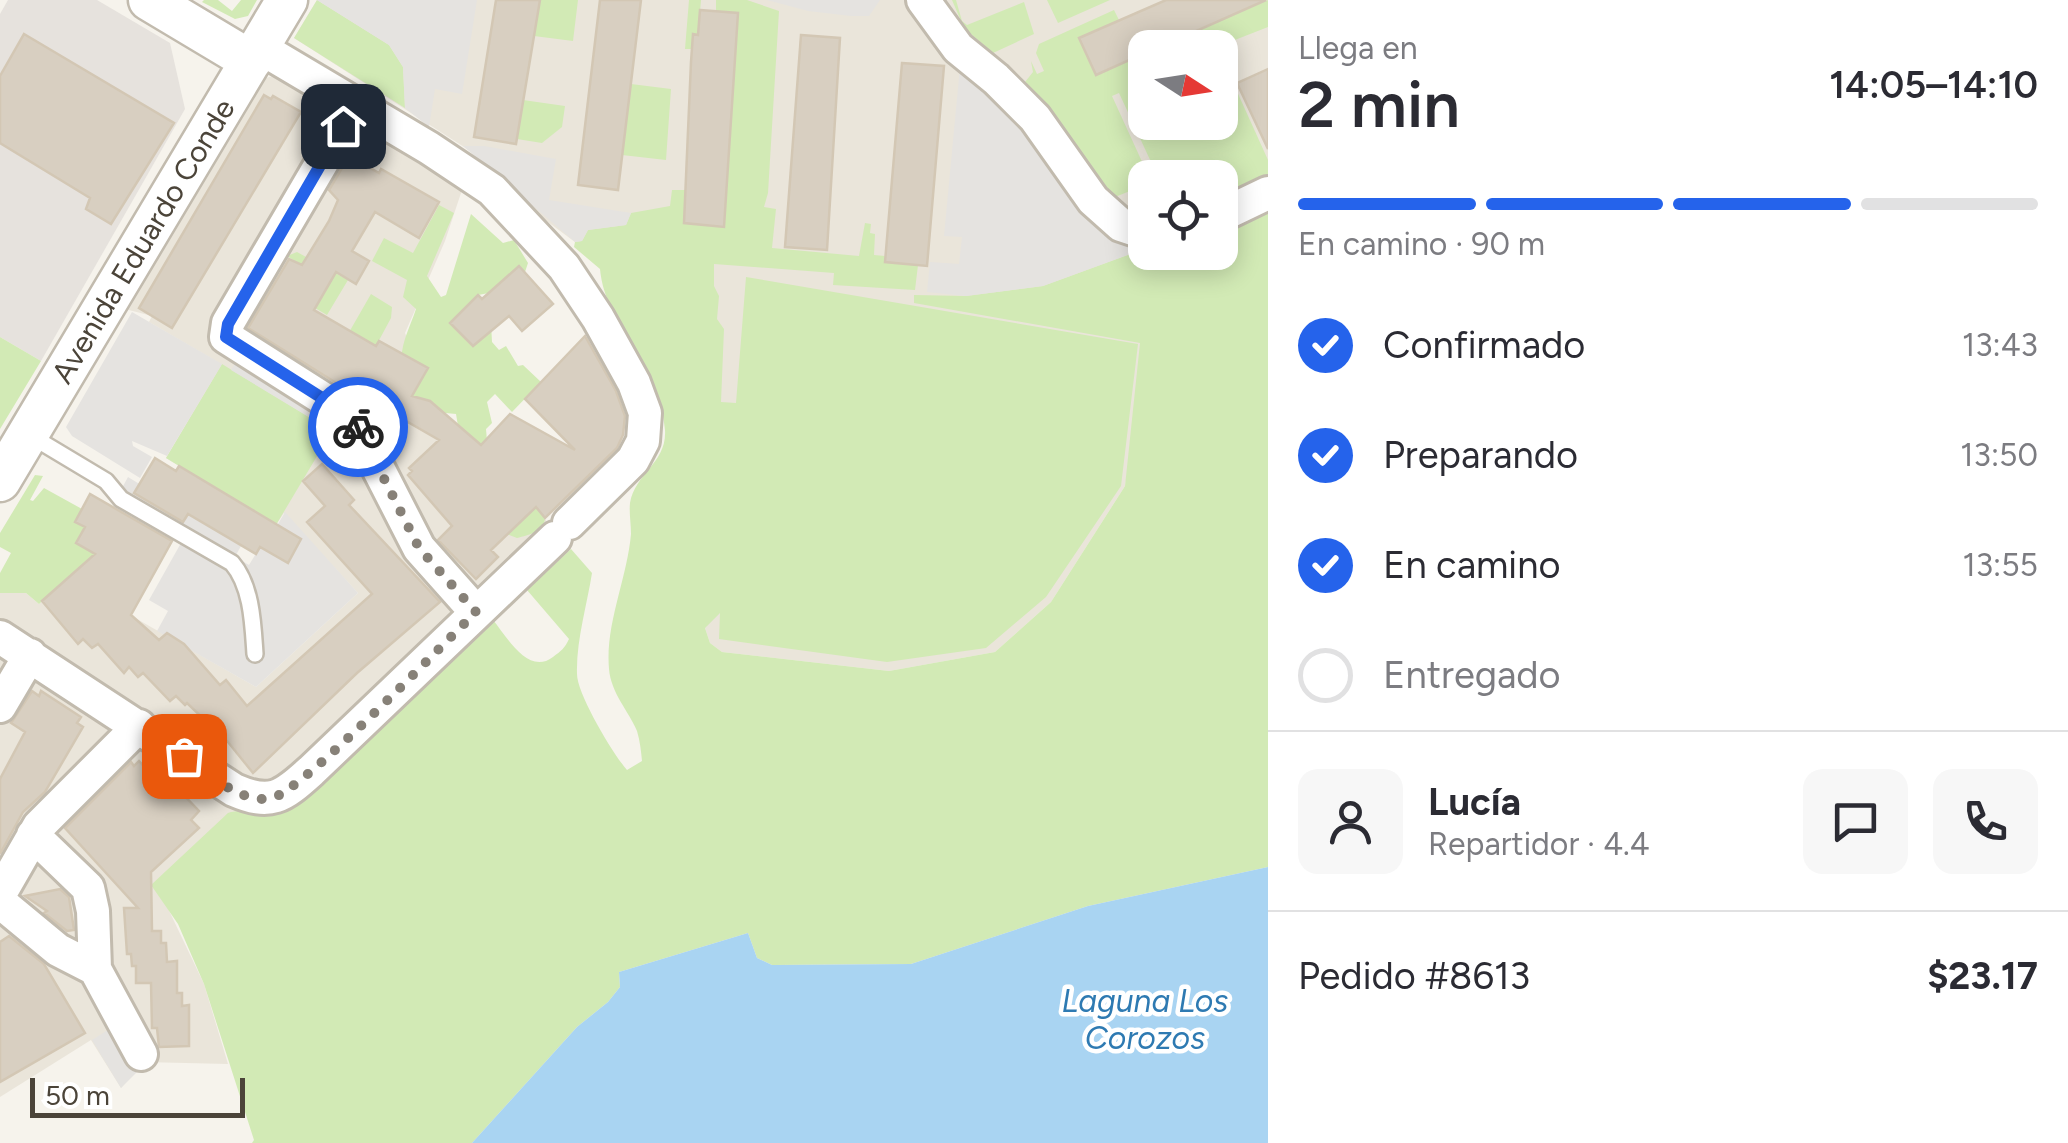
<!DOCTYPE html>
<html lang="es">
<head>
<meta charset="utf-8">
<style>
  :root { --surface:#fff; --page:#f7f7f7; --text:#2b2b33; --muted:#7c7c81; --line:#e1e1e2; --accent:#2563eb }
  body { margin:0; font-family:Figtree,sans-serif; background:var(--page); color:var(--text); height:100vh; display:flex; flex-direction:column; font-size:38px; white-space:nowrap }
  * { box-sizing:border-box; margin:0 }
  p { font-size:32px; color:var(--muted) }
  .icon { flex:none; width:55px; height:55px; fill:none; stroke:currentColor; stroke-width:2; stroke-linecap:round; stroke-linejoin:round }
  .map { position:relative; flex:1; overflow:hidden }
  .details { display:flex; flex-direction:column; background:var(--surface); width:800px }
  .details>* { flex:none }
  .needle { width:65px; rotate:102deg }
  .tools { position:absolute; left:1128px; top:30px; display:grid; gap:20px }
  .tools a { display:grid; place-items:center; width:110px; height:110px; border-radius:20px; background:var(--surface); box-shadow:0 5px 25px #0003; font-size:50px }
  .scale { position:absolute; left:30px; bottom:25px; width:215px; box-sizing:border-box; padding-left:10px; border:5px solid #4b4439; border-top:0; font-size:28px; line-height:35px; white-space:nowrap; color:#4b4439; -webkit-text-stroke:8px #fff; paint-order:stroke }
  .pin { position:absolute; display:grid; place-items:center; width:85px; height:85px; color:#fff; margin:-42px; border-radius:20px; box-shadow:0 5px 15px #0006 }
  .courier { position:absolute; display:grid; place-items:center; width:100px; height:100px; margin:-50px; border:8px solid #2563eb; border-radius:50%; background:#fff; color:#222; box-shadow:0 2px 12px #0007 }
  .summary em { font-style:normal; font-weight:600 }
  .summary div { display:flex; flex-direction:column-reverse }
  .summary { display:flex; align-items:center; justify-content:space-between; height:170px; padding:0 30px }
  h1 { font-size:65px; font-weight:600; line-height:75px }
  .bar { display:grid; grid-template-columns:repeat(4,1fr); gap:15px 10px; align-content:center; height:120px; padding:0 30px }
  .bar i { height:12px; border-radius:8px; background:var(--line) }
  .bar .on { background:var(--accent) }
  .bar p { grid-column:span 4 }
  .line { display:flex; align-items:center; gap:25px; padding:0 30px; border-top:2px solid var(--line) }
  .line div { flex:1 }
  .round { display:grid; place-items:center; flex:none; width:105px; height:105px; border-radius:20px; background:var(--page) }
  ol { padding:0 30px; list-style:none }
  li { display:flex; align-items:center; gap:30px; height:110px }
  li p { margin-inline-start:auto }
  li .icon { padding:10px; border-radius:50%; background:var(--accent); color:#fff; stroke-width:4 }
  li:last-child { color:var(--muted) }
  li i { width:55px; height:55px; border:5px solid var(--line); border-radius:50% }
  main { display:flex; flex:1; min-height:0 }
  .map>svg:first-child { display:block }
  .residential { fill:#eae5da; fill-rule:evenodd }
  .industrial { fill:#e6e2dd }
  .green { fill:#d2eab5 }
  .parking { fill:#e5e3e0 }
  .water { fill:#a9d4f2 }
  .building { fill:#d8cfc1; stroke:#d3c7b4; stroke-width:2.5 }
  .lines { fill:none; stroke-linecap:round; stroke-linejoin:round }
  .service-casing { stroke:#c2bbae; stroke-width:20 }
  .minor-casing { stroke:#c2bbae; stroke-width:38 }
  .tertiary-casing { stroke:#c2bbae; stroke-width:45 }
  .service { stroke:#fff; stroke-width:15 }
  .minor { stroke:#fff; stroke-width:32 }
  .tertiary { stroke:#fff; stroke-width:40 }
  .done { stroke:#878178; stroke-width:10; stroke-dasharray:0 18 }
  .route { stroke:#2563eb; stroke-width:12 }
  .labels { text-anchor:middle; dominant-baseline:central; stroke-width:9; stroke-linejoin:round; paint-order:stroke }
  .street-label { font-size:30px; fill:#4b4439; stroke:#fff }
  .water-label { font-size:32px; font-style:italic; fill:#2e7ab2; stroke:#fff }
</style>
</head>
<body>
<main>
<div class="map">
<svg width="1268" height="1143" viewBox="0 0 1268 1143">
  <rect width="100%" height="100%" fill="#f6f3ec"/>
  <path class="residential" d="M317 0H1268V184L1220 178H1145V252L1164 253 1125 486 1051 602 995 652 889 671 722 652 710 643 705 628 727 414 627 258 575 242 548 222 475 154 294 38ZM1145 48H1220V122H1145Z
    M273 76 463 187 445 241 405 333 432 401 499 466 571 549 282 811 265 814 238 809 164 900 204 984 228 1064 143 1062 121 1088 91 1040 0 1097V593H26L39 604 67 579 256 687 358 593 284 513 276 525 166 458 221 364 149 322 152 316 125 309 262 79Z"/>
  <path class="industrial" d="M8 0H97L170 43 185 109 41 361 0 337V14Z"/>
  <path class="green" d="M204 0H218L232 11 241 0H257L248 16 235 19 202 2Z
    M317 0 389 45 403 67 405 108 294 38Z
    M540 0H578L573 41 534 36Z
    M689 0H701L698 35H693L692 49H685Z
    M716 0H747L779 11 768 193 764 207 776 209 772 248 859 256 865 223 871 224 870 233 875 234 874 255 885 256 886 262 918 265 915 290 833 285 834 273 714 264V286L719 296 717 319 724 329 721 402 736 403 746 277 1138 344 1121 486 1046 597 986 648 887 662 719 639 720 613 705 628 710 643 722 652 889 671 995 652 1051 602 1125 486 1140 343 914 303V295L966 296 1043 286 1144 249 1145 252H1220V232L1268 211V867L1088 906 911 964 772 965 757 958 748 933 619 972 620 987 608 1002 577 1027 472 1143H252L254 1140 204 984 178 924 151 885 228 813C244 807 263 817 288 808L493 620C507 637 528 676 553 657 561 651 565 648 569 639L527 590 571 549 592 573C587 605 576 641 577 674 577 694 613 754 627 770L642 761C641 751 640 741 637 731 628 710 611 693 609 669 605 624 627 579 631 534 631 524 629 513 630 503 635 473 667 463 665 430 661 369 605 326 600 269L574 247 575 242 582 241 588 230 626 225 631 213 670 206 672 190H685L684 223 724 227 738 14 716 12Z
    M952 0H956L962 21 967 25 1024 2 1034 34 993 53 964 28Z
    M1047 0H1110L1058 23Z
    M1268 0V27L1217 47 1158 48Z
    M1114 10 1119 20 1080 38 1095 75 1145 53V122H1220V54L1268 160V182L1220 205V178L1158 177 1119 93 1112 96 1149 177 1145 178V185L1115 197 1110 194 1063 127 1025 82 1033 72 1031 61 1037 74 1044 71 1036 53 1039 44Z
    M631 84 671 89 666 160 622 155Z
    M523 100 565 106 562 127 542 143 517 139Z
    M439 205 454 213 427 276 441 297 446 295 471 214 503 243 514 240 528 263 525 272 519 266 489 293 478 295 462 310 491 323 492 342 499 350 506 346 518 366 523 365 541 382 512 412 495 394 487 402 492 423 486 429 488 453 458 426 456 414 435 412 405 425 399 422 415 391C390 360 406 339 416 309L403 297 407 280 372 261 384 238 413 253Z
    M297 252 348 280 327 315 315 308 330 282 287 256Z
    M371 294 392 307 391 318 377 344 373 345 348 334Z
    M0 337 41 361 0 429Z
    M222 364 332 431 276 525 166 458Z
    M499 466 545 518C544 532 529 535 517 538L507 534Z
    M35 475 43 476 30 500 33 501 44 488 82 509 75 521 85 527 76 543 125 562 67 579 39 604 26 593H0V573L11 553 0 547V533Z"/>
  <path class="parking" d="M317 0H477L462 94 435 89 429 127 405 108 403 67 389 45Z
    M767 0H880L869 16H851L808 11Z
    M960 67 1033 137 1097 227 1127 245 1144 249 1043 286 966 296 927 292 930 262 959 264 962 237 944 236Z
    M463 146H484L556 159 549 200 631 213 626 225 588 230 582 241 575 242Z
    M132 312 222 364 167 456 132 441 133 446 152 457 140 478 72 436 66 427Z
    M238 359 339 419 332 431 231 370Z
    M128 477 241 546 236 555 122 488Z
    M285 512 358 593 256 687 157 631 168 611 149 600 181 543 227 570 235 557 249 565 260 547 288 562 299 543 275 529Z
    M111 1028 137 1072 121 1088 92 1040Z"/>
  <path class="water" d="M1268 867V1143H472L577 1027 608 1002 620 987 619 972 748 933 757 958 772 965 911 964 1088 906Z"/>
  <path class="building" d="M496 0H540L516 144 474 137Z
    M600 0H641L618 190 578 185Z
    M1166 0H1266L1158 48H1145V53L1096 75 1079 38Z
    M700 10 738 13 724 227 684 223 691 62 693 34 698 35Z
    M24 34 174 123 111 224 86 209 90 198 0 143V76Z
    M801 35 840 38 827 250 785 247Z
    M902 63 944 66 927 266 885 262Z
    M1268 69V149L1237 83Z
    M264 95 271 99 273 96 301 112 172 328 139 308Z
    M349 156 379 173 381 169 439 202 419 238 375 212 352 251 369 261 356 284 336 272 314 310 376 346 379 341 428 368 412 396 430 401 481 445 510 414 575 450 525 399 585 336 616 391 625 416 623 435 617 448 545 518 536 507 491 550 498 557 476 579 438 540 452 526 408 475 412 471 409 468 439 440 347 387 346 389 248 328 289 259 302 265 329 221 338 200 329 190Z
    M519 266 553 304 522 331 509 316 473 346 450 323 478 295 482 299Z
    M155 458 176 471 179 466 301 539 288 563 260 547 256 554 188 514 183 522 134 493Z
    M322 464 354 500 349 505 440 602 357 673 253 773 228 742 187 703 185 705 176 696 170 701 143 673 138 677 129 667 124 673 98 644 92 648 83 639 78 644 42 601 95 554 76 543 85 527 75 522 90 494 172 541 131 615 159 640 167 633 184 644 220 685 226 680 247 706 372 594 307 522 325 506 303 481Z
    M32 691 39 696 41 691 81 717 77 723 83 727 45 792 23 812 0 854V779L25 732 11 723Z
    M139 761 165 788 172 783 199 811 191 820 199 828 151 872 152 931H161V943H166L167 962 177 961V993H182V1006L189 1005V1046L159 1047 157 1028H152L151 983H136V966H132L131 954H127L124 908H138L65 828 131 762 134 766Z
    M60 889 69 897 74 930 67 931 44 913 47 911 25 896Z
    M9 936 44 964 85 1033 0 1082V942Z"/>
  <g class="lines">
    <g class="service-casing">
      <path id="service" d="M31 436 106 481 121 499 232 563C252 586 253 625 255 654"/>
    </g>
    <g class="minor-casing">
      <path id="minor" d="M923 0 958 48 996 79 1035 118 1093 200 1121 225 1145 233
        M259 47 429 148 492 190 564 267 598 318 634 383 645 413 643 441 633 460 569 523
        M355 106 228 323 226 337 341 410 354 421 419 548 476 612
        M1220 216 1268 193
        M0 637 234 790C271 806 282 797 311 771L555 538
        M0 706 30 655
        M33 835 88 888 93 911 95 969 141 1054
        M0 894 39 826 139 726
        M0 902 58 950 95 969"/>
    </g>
    <g class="tertiary-casing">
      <path id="tertiary" d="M149 0 251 61
        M0 481 287 0"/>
    </g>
    <use href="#service" class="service"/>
    <use href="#minor" class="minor"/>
    <use href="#tertiary" class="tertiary"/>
  </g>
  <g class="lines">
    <path class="done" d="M184 756C207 772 241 805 272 798 301 792 445 642 476 612L419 548 358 427"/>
    <path class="route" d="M343 126 228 324 226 337 341 410 358 427"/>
  </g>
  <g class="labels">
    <g class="street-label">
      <text transform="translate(143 241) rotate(-59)">Avenida Eduardo Conde</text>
    </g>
    <g class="water-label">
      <text x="1145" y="1001">Laguna Los<tspan x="1145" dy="37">Corozos</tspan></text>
    </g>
  </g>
</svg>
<div class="tools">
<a><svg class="needle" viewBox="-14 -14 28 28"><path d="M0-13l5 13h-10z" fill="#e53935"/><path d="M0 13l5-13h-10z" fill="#7c7c81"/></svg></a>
<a><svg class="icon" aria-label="locate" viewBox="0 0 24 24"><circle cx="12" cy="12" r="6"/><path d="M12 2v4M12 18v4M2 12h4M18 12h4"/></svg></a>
</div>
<div class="scale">50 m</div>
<div class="pin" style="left:184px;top:756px;background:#ea580c"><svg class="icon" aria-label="bag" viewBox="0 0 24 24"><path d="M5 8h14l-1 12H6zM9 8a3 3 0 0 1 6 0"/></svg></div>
<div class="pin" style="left:343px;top:126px;background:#1f2937"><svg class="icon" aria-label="home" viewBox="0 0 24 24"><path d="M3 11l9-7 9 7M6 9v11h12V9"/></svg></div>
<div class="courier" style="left:358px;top:427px"><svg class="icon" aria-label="bike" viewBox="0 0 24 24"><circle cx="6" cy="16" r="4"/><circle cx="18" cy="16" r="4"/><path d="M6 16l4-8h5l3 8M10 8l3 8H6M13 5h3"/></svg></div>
</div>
<section class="details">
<div class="summary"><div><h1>2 min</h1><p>Llega en</p></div><em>14:05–14:10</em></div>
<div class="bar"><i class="on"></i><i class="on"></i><i class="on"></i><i></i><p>En camino · 90 m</p></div>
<ol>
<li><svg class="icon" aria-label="check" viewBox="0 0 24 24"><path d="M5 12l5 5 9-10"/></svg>Confirmado<p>13:43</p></li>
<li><svg class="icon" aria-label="check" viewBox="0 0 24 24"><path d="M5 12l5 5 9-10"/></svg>Preparando<p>13:50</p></li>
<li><svg class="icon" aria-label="check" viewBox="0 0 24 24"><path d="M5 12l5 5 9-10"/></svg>En camino<p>13:55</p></li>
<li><i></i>Entregado</li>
</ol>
<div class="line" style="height:180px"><a class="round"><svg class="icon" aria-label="person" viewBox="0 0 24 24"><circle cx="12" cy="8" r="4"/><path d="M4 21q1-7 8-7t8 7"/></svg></a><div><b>Lucía</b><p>Repartidor · 4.4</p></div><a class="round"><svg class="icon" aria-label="chat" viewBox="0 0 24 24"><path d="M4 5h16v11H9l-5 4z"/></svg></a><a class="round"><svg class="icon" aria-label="phone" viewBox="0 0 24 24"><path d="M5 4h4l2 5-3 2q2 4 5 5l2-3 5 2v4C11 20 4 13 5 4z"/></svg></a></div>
<div class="line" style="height:130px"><div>Pedido #8613</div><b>$23.17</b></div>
</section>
</main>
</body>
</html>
